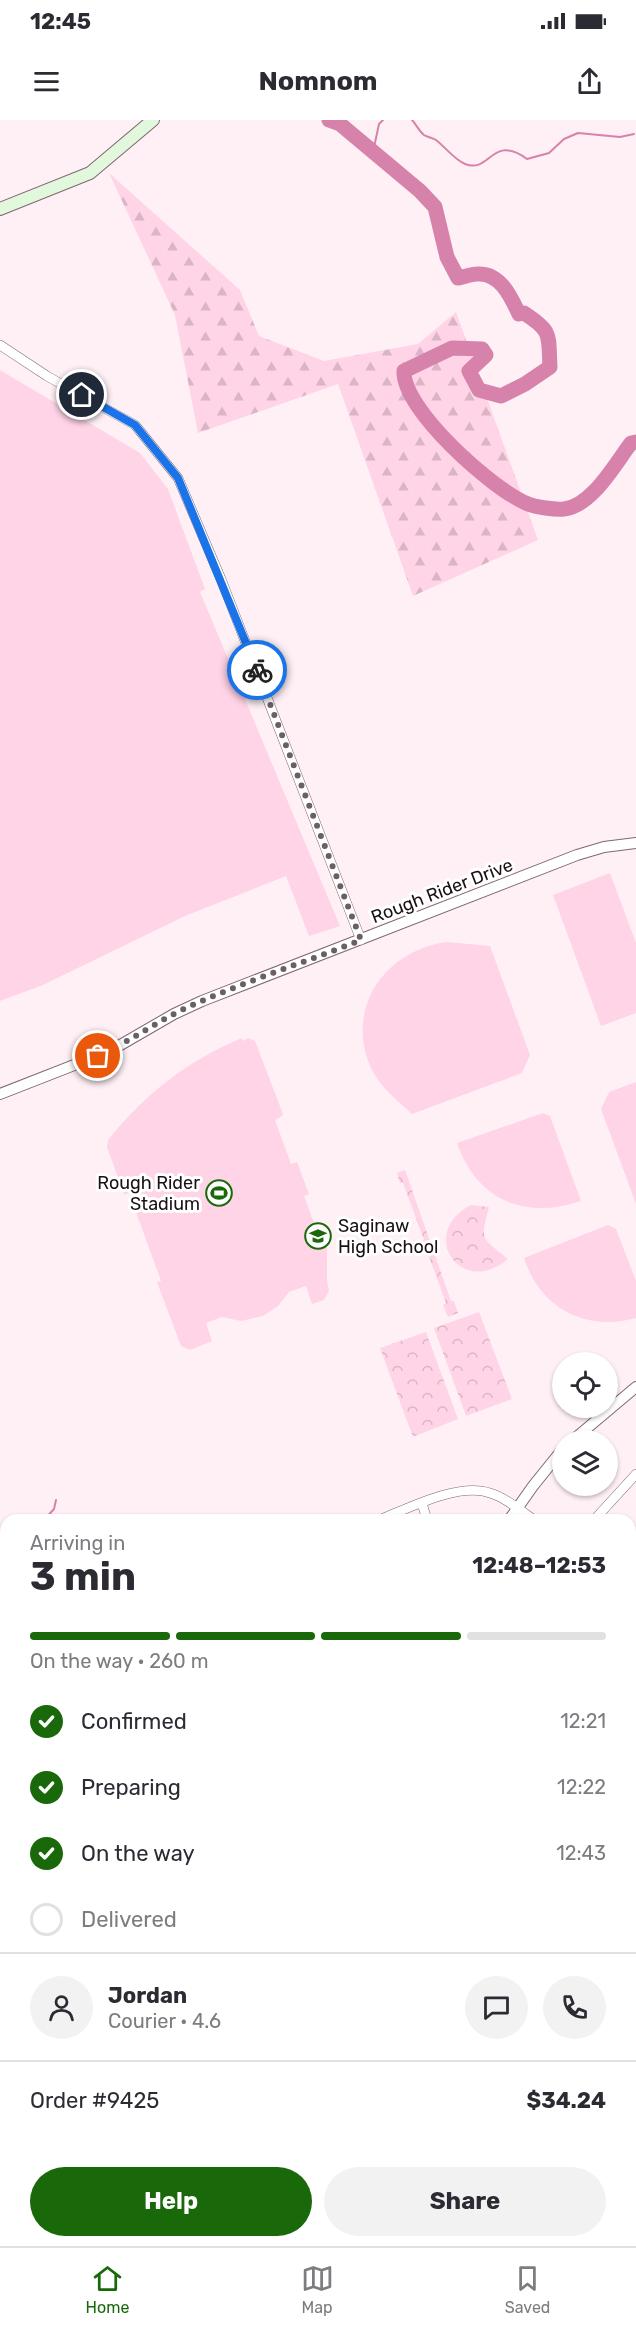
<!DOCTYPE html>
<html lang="en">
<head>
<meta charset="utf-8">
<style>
  :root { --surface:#fff; --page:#f2f2f3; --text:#2b2b33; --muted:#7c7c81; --line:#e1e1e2; --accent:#19690a }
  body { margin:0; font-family:Rubik,sans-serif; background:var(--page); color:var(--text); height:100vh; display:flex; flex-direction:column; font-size:22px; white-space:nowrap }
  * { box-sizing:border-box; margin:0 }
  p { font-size:20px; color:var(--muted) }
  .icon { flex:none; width:33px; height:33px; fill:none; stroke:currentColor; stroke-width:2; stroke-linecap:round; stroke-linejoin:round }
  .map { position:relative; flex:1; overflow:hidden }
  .details { position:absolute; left:0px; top:1394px; width:636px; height:734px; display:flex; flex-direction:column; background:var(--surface); border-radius:18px 18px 0 0; box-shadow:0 2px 4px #0004 }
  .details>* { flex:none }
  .tools { position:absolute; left:552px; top:1232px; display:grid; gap:12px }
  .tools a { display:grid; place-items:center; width:66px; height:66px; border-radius:50%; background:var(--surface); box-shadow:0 2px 4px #0004; font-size:30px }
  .pin { position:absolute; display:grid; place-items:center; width:51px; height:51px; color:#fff; margin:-26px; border:3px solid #fff; border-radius:50%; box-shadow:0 2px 6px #0007 }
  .courier { position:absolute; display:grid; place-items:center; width:60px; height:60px; margin:-30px; border:4px solid #1a73e8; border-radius:50%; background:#fff; color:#222; box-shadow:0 2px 8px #0007 }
  .head em { font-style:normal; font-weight:700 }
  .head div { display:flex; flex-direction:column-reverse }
  .head { display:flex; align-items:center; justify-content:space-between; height:102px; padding:0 30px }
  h1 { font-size:39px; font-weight:700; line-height:45px }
  .bar { display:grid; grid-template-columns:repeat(4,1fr); gap:9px 6px; align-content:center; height:72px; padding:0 30px }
  .bar i { height:8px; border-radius:4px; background:var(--line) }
  .bar .on { background:var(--accent) }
  .bar p { grid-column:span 4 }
  .line { display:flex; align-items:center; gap:15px; padding:0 30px; border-top:2px solid var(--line) }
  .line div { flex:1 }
  .round { display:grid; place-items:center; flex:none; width:63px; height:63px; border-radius:32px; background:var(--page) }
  ol { padding:0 30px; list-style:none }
  li { display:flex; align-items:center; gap:18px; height:66px }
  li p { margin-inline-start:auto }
  li .icon { padding:6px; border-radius:50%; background:var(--accent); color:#fff; stroke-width:4 }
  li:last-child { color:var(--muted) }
  li i { width:33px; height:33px; border:3px solid var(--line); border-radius:50% }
  .button { display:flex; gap:12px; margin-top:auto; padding:12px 30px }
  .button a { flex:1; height:69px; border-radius:36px; background:var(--accent); color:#fff; font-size:24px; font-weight:700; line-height:69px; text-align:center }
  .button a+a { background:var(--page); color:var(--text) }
  .status { display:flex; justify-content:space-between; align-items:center; height:42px; padding:0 30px; background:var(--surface); direction:ltr }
  .status svg { height:16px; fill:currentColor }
  header { display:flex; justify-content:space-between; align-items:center; height:78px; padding:0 30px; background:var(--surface); font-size:27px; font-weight:700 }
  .dock { display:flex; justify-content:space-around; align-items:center; height:84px; border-top:2px solid var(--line); background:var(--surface); font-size:16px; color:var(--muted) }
  .dock a { display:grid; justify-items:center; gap:3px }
  .dock .on { color:var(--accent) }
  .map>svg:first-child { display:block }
  .grass { fill:#ffd4e7 }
  .forest { fill:url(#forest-firs) }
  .park { fill:url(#park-crowns) }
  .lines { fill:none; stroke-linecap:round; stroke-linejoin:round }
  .stream { stroke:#d782ab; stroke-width:2 }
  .river { stroke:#d782ab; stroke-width:15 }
  .minor-casing { stroke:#7d6871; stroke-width:10 }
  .tertiary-casing { stroke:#7d6871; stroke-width:12 }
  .secondary-casing { stroke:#7d6871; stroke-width:14 }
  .minor { stroke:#fff; stroke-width:9 }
  .tertiary { stroke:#fff; stroke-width:10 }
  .secondary { stroke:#e1f8dd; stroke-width:12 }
  .done { stroke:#6a5f64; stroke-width:6; stroke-dasharray:0 10.8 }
  .route { stroke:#1a73e8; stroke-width:8 }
  .labels { text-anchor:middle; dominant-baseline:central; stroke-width:6; stroke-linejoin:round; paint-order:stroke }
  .street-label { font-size:18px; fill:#191115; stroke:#fff }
  .poi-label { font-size:18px; fill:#191115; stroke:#fff; text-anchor:end }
</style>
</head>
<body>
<div class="status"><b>12:45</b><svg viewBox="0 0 49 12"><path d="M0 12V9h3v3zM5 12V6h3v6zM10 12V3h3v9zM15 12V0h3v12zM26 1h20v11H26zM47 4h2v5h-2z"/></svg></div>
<header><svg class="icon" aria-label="menu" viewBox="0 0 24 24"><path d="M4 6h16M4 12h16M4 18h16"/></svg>Nomnom<svg class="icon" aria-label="share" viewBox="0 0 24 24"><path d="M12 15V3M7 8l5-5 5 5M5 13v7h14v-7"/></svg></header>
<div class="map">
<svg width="636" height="2126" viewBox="0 0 636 2126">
  <defs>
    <pattern id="forest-firs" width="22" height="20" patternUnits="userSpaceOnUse" patternTransform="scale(1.5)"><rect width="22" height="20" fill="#ffd4e7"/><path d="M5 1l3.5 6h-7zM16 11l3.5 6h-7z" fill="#dab5c5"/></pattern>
    <pattern id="park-crowns" width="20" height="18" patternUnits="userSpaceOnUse" patternTransform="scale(1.5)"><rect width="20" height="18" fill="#ffd4e7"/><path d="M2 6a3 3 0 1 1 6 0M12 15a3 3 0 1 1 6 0" fill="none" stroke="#dab5c5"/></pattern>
  </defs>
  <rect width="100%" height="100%" fill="#fff0f6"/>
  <path class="grass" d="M0 250 140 333 168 369 205 469 200 472 340 806 309 816 286 756 185 796 43 865 0 881Z
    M610 753 636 823V893L601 906 553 775Z
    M447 822 490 826 530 935 522 953 412 994C397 980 381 968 372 950 343 889 385 830 447 822Z
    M242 918 243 921 248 918 255 921 283 994 282 996 275 1000 291 1044 297 1042 309 1074 304 1076 320 1119 327 1117V1160L329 1171 324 1180 312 1184 306 1166 289 1172 278 1186 263 1196 241 1201 222 1197 206 1203 212 1221 190 1230 181 1226 157 1162 161 1161 160 1158 129 1073 124 1074 107 1027 108 1020C145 974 187 941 242 918Z
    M636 962V1084L601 989 609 972Z
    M543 993 550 996 581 1081C526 1100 477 1081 457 1023Z
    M608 1105 616 1109 636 1161V1198C585 1212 540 1188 524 1138Z
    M77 2121H159L146 2126H64Z"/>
  <path class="forest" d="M109 53 240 170 259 216 324 241 418 224 456 192 538 420 413 476 338 264 198 313 175 195Z"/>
  <path class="park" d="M405 1050 451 1181H454L458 1193 448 1197 443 1185 446 1183 427 1131H425L421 1122 424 1120 403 1063H400L397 1053Z
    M471 1085 489 1087C480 1121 481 1117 508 1139 461 1179 417 1113 471 1085Z
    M479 1192 512 1279 466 1296 434 1208Z
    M426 1212 458 1299 413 1317 380 1228Z"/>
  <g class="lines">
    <path class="stream" d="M412 0C416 4 419 11 424 15 427 17 433 18 436 20 445 27 455 40 465 44 491 54 491 13 527 39L549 33 564 19 578 13 620 17 634 14
      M373 32 379 4 383 0
      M44 1400 54 1389 56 1380
      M0 1441 6 1433"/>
    <path class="river" d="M329 0 340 4 420 71 435 87 447 137 458 158C464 157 471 154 477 154 500 152 511 177 519 194L524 193C553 212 548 214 550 247L525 264 501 276 479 270 469 251 486 235 482 229 452 228 404 251C402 289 493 370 528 384 536 387 555 390 564 389 592 386 615 344 631 323L636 322"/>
    <g class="minor-casing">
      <path id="minor" d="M0 225 47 256 135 305 178 358 221 459 361 820
        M422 1383 427 1400
        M379 1400C409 1388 459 1362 490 1373 506 1378 520 1390 534 1400
        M594 1400 636 1354
        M630 1542 636 1529
        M0 1604 6 1618
        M0 1736 6 1717
        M630 1779 636 1767
        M630 1797 636 1800
        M0 1868 6 1865
        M0 1981 6 1978
        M0 2076 6 2086
        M484 2121 489 2126
        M538 2126 542 2121"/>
    </g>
    <g class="tertiary-casing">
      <path id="tertiary" d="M0 974 110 931 174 894 202 881 577 735 604 727 636 723
        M573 1320 636 1267
        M509 1400 533 1366 562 1330
        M314 2121 315 2126"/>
    </g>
    <g class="secondary-casing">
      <path id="secondary" d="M0 89 90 53 153 0
        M0 1498 6 1497
        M0 1522 6 1521
        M630 1697 636 1700
        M630 1726 636 1729"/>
    </g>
    <use href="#minor" class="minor"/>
    <use href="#tertiary" class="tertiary"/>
    <use href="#secondary" class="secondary"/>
  </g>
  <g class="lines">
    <path class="done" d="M98 936C129 922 156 902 186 888 243 862 303 843 361 820L257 550"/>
    <path class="route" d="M82 275 135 305 178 358 257 550"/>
  </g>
  <defs>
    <g id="stadium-ring" transform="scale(1.35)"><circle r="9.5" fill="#fff" stroke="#19690a" stroke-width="1.5"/><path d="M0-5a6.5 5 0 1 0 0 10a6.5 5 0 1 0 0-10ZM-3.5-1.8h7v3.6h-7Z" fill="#19690a"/></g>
    <g id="school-ring" transform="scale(1.35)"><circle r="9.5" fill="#fff" stroke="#19690a" stroke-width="1.5"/><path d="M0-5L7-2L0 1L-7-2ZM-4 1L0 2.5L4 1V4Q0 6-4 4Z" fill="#19690a"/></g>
  </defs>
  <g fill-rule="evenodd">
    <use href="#stadium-ring" x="219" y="1073"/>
    <use href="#school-ring" x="318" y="1116"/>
  </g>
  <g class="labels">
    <g class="street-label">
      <text transform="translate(442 771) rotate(-21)">Rough Rider Drive</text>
    </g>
    <g class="poi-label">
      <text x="200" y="1063">Rough Rider<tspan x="200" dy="21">Stadium</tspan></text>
      <text x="338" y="1106" text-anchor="start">Saginaw<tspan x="338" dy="21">High School</tspan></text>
    </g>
  </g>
</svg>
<div class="tools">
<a><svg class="icon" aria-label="locate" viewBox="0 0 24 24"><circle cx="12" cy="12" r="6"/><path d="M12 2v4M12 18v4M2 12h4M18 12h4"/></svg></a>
<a><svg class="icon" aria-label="layers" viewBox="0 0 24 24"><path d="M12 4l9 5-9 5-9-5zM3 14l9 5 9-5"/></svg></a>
</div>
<div class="pin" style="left:98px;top:936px;background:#ea580c"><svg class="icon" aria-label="bag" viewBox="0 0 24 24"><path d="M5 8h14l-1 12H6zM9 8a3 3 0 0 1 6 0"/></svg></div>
<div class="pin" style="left:82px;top:275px;background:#1f2937"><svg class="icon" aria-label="home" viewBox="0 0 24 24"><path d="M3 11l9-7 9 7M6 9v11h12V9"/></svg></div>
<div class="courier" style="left:257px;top:550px"><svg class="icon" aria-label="bike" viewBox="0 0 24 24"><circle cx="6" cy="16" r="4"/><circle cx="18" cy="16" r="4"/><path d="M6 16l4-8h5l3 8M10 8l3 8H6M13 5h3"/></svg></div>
<section class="details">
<div class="head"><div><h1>3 min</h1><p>Arriving in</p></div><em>12:48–12:53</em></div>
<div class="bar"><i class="on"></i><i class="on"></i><i class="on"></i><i></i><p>On the way · 260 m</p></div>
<ol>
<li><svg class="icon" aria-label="check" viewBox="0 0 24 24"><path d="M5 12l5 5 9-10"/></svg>Confirmed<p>12:21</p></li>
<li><svg class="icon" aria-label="check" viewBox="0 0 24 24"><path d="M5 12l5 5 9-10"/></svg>Preparing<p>12:22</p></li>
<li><svg class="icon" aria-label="check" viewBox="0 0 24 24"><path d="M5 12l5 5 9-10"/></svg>On the way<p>12:43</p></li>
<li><i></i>Delivered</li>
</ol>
<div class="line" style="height:108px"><a class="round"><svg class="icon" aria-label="person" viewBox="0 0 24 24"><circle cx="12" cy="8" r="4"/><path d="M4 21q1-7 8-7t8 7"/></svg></a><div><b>Jordan</b><p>Courier · 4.6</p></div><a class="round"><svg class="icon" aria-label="chat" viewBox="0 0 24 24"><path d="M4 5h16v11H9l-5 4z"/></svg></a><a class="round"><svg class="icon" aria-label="phone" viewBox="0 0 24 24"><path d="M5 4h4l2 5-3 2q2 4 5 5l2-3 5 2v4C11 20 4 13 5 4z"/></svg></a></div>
<div class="line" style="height:78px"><div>Order #9425</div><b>$34.24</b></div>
<div class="button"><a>Help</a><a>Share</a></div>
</section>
</div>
<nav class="dock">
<a class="on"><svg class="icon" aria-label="home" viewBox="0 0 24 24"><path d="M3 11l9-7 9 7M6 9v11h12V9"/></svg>Home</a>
<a><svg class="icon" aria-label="map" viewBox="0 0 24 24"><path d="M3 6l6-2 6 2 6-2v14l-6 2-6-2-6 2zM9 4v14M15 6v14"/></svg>Map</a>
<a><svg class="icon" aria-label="saved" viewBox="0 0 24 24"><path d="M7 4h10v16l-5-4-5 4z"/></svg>Saved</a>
</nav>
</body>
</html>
